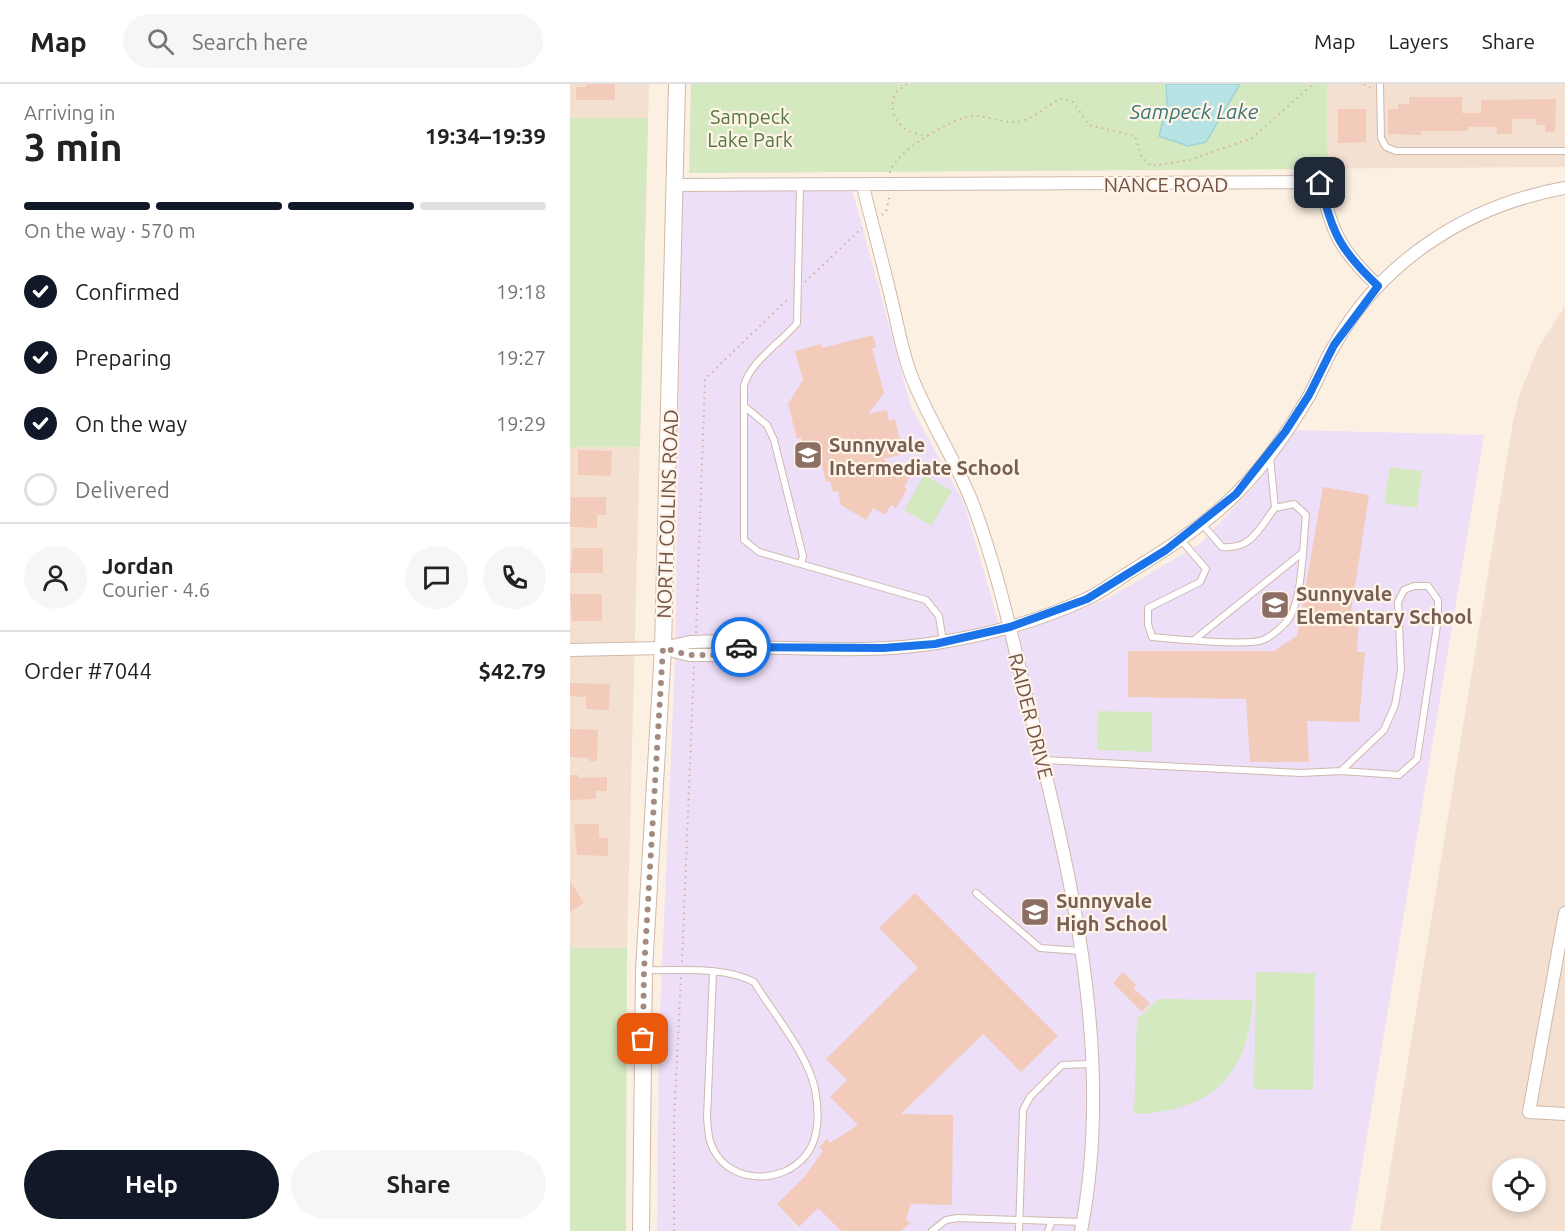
<!DOCTYPE html>
<html lang="en">
<head>
<meta charset="utf-8">
<style>
  :root { --surface:#fff; --page:#f6f6f6; --text:#222; --muted:#767676; --line:#e0e0e0; --accent:#111827 }
  body { margin:0; font-family:Ubuntu,sans-serif; background:var(--page); color:var(--text); height:100vh; display:flex; flex-direction:column; font-size:22px; white-space:nowrap }
  * { box-sizing:border-box; margin:0 }
  p { font-size:20px; color:var(--muted) }
  .icon { flex:none; width:33px; height:33px; fill:none; stroke:currentColor; stroke-width:2; stroke-linecap:round; stroke-linejoin:round }
  .map { position:relative; flex:1; overflow:hidden }
  .panel { display:flex; flex-direction:column; background:var(--surface); width:570px }
  .panel>* { flex:none }
  .tools { position:absolute; left:922px; top:1074px; display:grid; gap:12px }
  .tools a { display:grid; place-items:center; width:54px; height:54px; border-radius:50%; background:var(--surface); box-shadow:0 3px 9px #0003; font-size:30px }
  .pin { position:absolute; display:grid; place-items:center; width:51px; height:51px; color:#fff; margin:-26px; border-radius:12px; box-shadow:0 3px 9px #0006 }
  .courier { position:absolute; display:grid; place-items:center; width:60px; height:60px; margin:-30px; border:4px solid #1a73e8; border-radius:50%; background:#fff; color:#222; box-shadow:0 2px 8px #0007 }
  .head em { font-style:normal; font-weight:700 }
  .head div { display:flex; flex-direction:column-reverse }
  .head { display:flex; align-items:center; justify-content:space-between; height:102px; padding:0 24px }
  h1 { font-size:39px; font-weight:700; line-height:45px }
  .bar { display:grid; grid-template-columns:repeat(4,1fr); gap:9px 6px; align-content:center; height:72px; padding:0 24px }
  .bar i { height:8px; border-radius:4px; background:var(--line) }
  .bar .selected { background:var(--accent) }
  .bar p { grid-column:span 4 }
  .line { display:flex; align-items:center; gap:15px; padding:0 24px; border-top:2px solid var(--line) }
  .line div { flex:1 }
  .round { display:grid; place-items:center; flex:none; width:63px; height:63px; border-radius:32px; background:var(--page) }
  ol { padding:0 24px; list-style:none }
  li { display:flex; align-items:center; gap:18px; height:66px }
  li p { margin-inline-start:auto }
  li .icon { padding:6px; border-radius:50%; background:var(--accent); color:#fff; stroke-width:4 }
  li:last-child { color:var(--muted) }
  li i { width:33px; height:33px; border:3px solid var(--line); border-radius:50% }
  .action { display:flex; gap:12px; margin-top:auto; padding:12px 24px }
  .action a { flex:1; height:69px; border-radius:36px; background:var(--accent); color:#fff; font-size:24px; font-weight:700; line-height:69px; text-align:center }
  .action a+a { background:var(--page); color:var(--text) }
  header { display:flex; align-items:center; gap:36px; box-sizing:border-box; height:84px; padding:0 30px; background:var(--surface); border-bottom:2px solid var(--line) }
  header strong { font-size:28px }
  nav { display:flex; gap:33px; margin-inline-start:auto; font-size:21px }
  .search { width:420px; height:54px; background:var(--page); display:flex; align-items:center; gap:15px; box-sizing:border-box; padding:0 21px; border-radius:33px; color:var(--muted); font-size:22px }
  main { display:flex; flex:1; min-height:0 }
  .map>svg:first-child { display:block }
  .residential { fill:#f4e0d1; fill-rule:evenodd }
  .education { fill:#eddff8 }
  .green { fill:#d5e9c1 }
  .water { fill:#b7e3e5; stroke:#9dd4d7; stroke-width:1.5 }
  .building { fill:#f2cbba }
  .lines { fill:none; stroke-linecap:round; stroke-linejoin:round }
  .lane-casing { stroke:#cfb8ac; stroke-width:8 }
  .street-casing { stroke:#cfb8ac; stroke-width:14 }
  .secondary-casing { stroke:#d2b7a9; stroke-width:18 }
  .path { stroke:#d6ae9d; stroke-width:2; stroke-dasharray:1.5 4.5; stroke-linecap:butt }
  .lane { stroke:#fff; stroke-width:6 }
  .street { stroke:#fff; stroke-width:12 }
  .secondary { stroke:#fff; stroke-width:16 }
  .done { stroke:#a48b7f; stroke-width:6; stroke-dasharray:0 10.8 }
  .route { stroke:#1a73e8; stroke-width:8 }
  .labels { text-anchor:middle; dominant-baseline:central; stroke-width:4.5; stroke-linejoin:round; paint-order:stroke }
  .park-label { font-size:20px; fill:#577941; stroke:#fff4e8 }
  .street-label { font-size:20px; fill:#745449; stroke:#fff4e8 }
  .education-label { font-size:20px; font-weight:bold; fill:#785e54; stroke:#fff4e8; text-anchor:start }
  .water-label { font-size:21px; font-style:italic; fill:#3c7679; stroke:#fff4e8 }
</style>
</head>
<body>
<header>
<strong>Map</strong>
<div class="search"><svg class="icon" aria-label="search" viewBox="0 0 24 24"><circle cx="10" cy="10" r="6"/><path d="M15 15l6 6"/></svg>Search here</div>
<nav><a>Map</a><a>Layers</a><a>Share</a></nav>
</header>
<main>
<section class="panel">
<div class="head"><div><h1>3 min</h1><p>Arriving in</p></div><em>19:34–19:39</em></div>
<div class="bar"><i class="selected"></i><i class="selected"></i><i class="selected"></i><i></i><p>On the way · 570 m</p></div>
<ol>
<li><svg class="icon" aria-label="check" viewBox="0 0 24 24"><path d="M5 12l5 5 9-10"/></svg>Confirmed<p>19:18</p></li>
<li><svg class="icon" aria-label="check" viewBox="0 0 24 24"><path d="M5 12l5 5 9-10"/></svg>Preparing<p>19:27</p></li>
<li><svg class="icon" aria-label="check" viewBox="0 0 24 24"><path d="M5 12l5 5 9-10"/></svg>On the way<p>19:29</p></li>
<li><i></i>Delivered</li>
</ol>
<div class="line" style="height:108px"><a class="round"><svg class="icon" aria-label="person" viewBox="0 0 24 24"><circle cx="12" cy="8" r="4"/><path d="M4 21q1-7 8-7t8 7"/></svg></a><div><b>Jordan</b><p>Courier · 4.6</p></div><a class="round"><svg class="icon" aria-label="chat" viewBox="0 0 24 24"><path d="M4 5h16v11H9l-5 4z"/></svg></a><a class="round"><svg class="icon" aria-label="phone" viewBox="0 0 24 24"><path d="M5 4h4l2 5-3 2q2 4 5 5l2-3 5 2v4C11 20 4 13 5 4z"/></svg></a></div>
<div class="line" style="height:78px"><div>Order #7044</div><b>$42.79</b></div>
<div class="action"><a>Help</a><a>Share</a></div>
</section>
<div class="map">
<svg width="995" height="1147" viewBox="0 0 995 1147">
  <rect width="100%" height="100%" fill="#fcf0e2"/>
  <path class="residential" d="M0 0H79L57 864H0Z
    M121 0H995V83L119 89Z
    M995 222V1147H810L943 338 950 309 968 264ZM933 1084H966V1118H933Z"/>
  <path class="education" d="M282 105 341 323 394 419 433 554 537 515 631 459 685 401 724 346 914 351 781 1147H87L89 954 105 577 112 108Z"/>
  <path class="green" d="M121 0H757V85L119 89Z
    M0 34H78L70 363H0Z
    M820 383 852 387 847 424 814 419Z
    M354 391 382 407 361 442 334 426Z
    M528 627 582 628V668L527 666Z
    M0 864H57L56 1147H0Z
    M686 888 745 889 743 1006 684 1005Z
    M588 915 683 916C678 993 641 1028 564 1030L567 935Z"/>
  <path class="water" d="M596 0H670L636 58 618 62 589 52 597 21Z"/>
  <path class="building" d="M16 0H45V16H6V3H16Z
    M839 13H892V29H911V16L986 15 985 48H975V41H966V35H942V50H927V43H898V47H851V51L818 50V25H828V20H839Z
    M768 25H796V58L768 59Z
    M303 251 306 263 302 264 314 309 298 330 317 326 319 337 325 335 330 356 326 357 329 371 313 375 341 391 334 403 337 405 326 424 321 421 315 431 303 424 296 436 271 421 268 407 263 408 260 397 256 398 248 366 238 362 237 357 232 358 231 354 227 355 218 320 233 296 225 267 251 260 252 264Z
    M8 366 42 367 41 392 8 391Z
    M753 403 799 411 781 528H789L787 568H795L789 638 737 637 739 678H680L676 615 558 613V567H704L727 552Z
    M1 413H36V431H27V444L0 443Z
    M3 464H33V489H0Z
    M0 510H32V537H2Z
    M0 599 40 600 39 626 16 625V613L0 612Z
    M0 645 28 646 27 677H19V674L0 673Z
    M0 691H8V694L37 693V707H26V715L0 716Z
    M4 740H29V754H38V772L7 771Z
    M0 797 14 819 0 828Z
    M345 809 488 952 451 988 413 950 331 1030 383 1031 382 1121 341 1120 336 1135 340 1139 331 1147H271L248 1124 229 1143 207 1120 235 1092 253 1067 249 1063 257 1055 260 1059 288 1041 260 1013 277 996 256 975 348 884 309 844Z
    M553 888 566 901 563 904 580 919 572 928 543 899Z"/>
  <g class="lines">
    <g class="lane-casing">
      <path id="lane" d="M810 0 811 54 816 63 826 67H995
        M230 102 227 239C212 258 180 277 174 302V456L189 468 356 516 369 532 373 558
        M174 322 197 341 204 356 233 472 231 480
        M700 373 705 424
        M611 456 636 485 630 498 578 524V540L582 553C600 555 678 562 693 556 701 553 713 542 718 536 733 516 733 456 736 431L724 420 705 424C689 444 682 466 652 463L632 440
        M624 556 732 469
        M473 676 731 689 771 687 814 646 825 621 831 586 828 518 834 506 844 502H858L868 516V535L847 675 829 691 771 687
        M406 809 470 864 511 867
        M76 886C110 887 154 882 184 898 203 929 237 969 245 1005 249 1026 250 1054 236 1071 211 1103 153 1100 140 1057 138 1050 138 1042 137 1034L143 889
        M362 1147 376 1136 388 1134 513 1138
        M449 1147 453 1026 460 1013 492 981 521 980
        M478 1147 482 1137"/>
    </g>
    <g class="street-casing">
      <path id="street" d="M105 101 750 98C762 149 770 166 808 202
        M293 102C302 140 313 179 322 218 328 242 332 268 341 291 358 335 385 375 402 418 428 486 443 558 460 627 502 795 545 974 511 1147
        M96 565 119 571H154L162 563
        M0 566 93 564 120 558 155 557 162 563C229 563 300 570 366 559 417 551 469 537 516 515 530 509 543 499 555 491 594 467 634 442 666 410 694 382 719 346 739 312 748 296 754 278 764 262 812 176 899 121 995 104
        M995 829 959 1028 995 1030"/>
    </g>
    <g class="secondary-casing">
      <path id="secondary" d="M71 1147 74 886 93 564 107 0"/>
    </g>
    <path class="path" d="M337 0 326 8C315 34 333 50 359 52
      M794 0 802 5
      M320 89C323 69 382 34 401 32 418 31 434 41 451 37 467 33 476 21 491 15L502 17 519 41 565 52 572 74 581 82 620 76 682 54 743 0
      M312 131 316 128 320 110
      M235 198 292 144
      M126 549 135 295 218 215
      M112 878 124 581
      M104 1147V1036L111 893"/>
    <use href="#lane" class="lane"/>
    <use href="#street" class="street"/>
    <use href="#secondary" class="secondary"/>
  </g>
  <g class="lines">
    <path class="done" d="M73 955 74 886 93 564 119 571H154L162 563H171"/>
    <path class="route" d="M171 563 313 564 365 560 440 543 517 515 596 466 666 410 715 348 739 311 764 261 808 202C770 166 762 149 750 99"/>
  </g>
  <defs>
    <g id="school-square" transform="scale(1.5)"><rect x="-9" y="-9" width="18" height="18" rx="4" fill="#8d6e63" stroke="#fff4e8"/><path d="M0-5L7-2L0 1L-7-2ZM-4 1L0 2.5L4 1V4Q0 6-4 4Z" fill="#fff"/></g>
  </defs>
  <g fill-rule="evenodd">
    <use href="#school-square" x="238" y="371"/>
    <use href="#school-square" x="705" y="521"/>
    <use href="#school-square" x="465" y="828"/>
  </g>
  <g class="labels">
    <g class="park-label">
      <text x="180" y="32">Sampeck<tspan x="180" dy="23">Lake Park</tspan></text>
    </g>
    <g class="street-label">
      <text x="596" y="100">NANCE ROAD</text>
      <text transform="translate(97 430) rotate(-88)">NORTH COLLINS ROAD</text>
      <text transform="translate(461 632) rotate(76)">RAIDER DRIVE</text>
    </g>
    <g class="education-label">
      <text x="259" y="360">Sunnyvale<tspan x="259" dy="23">Intermediate School</tspan></text>
      <text x="726" y="509">Sunnyvale<tspan x="726" dy="23">Elementary School</tspan></text>
      <text x="486" y="816">Sunnyvale<tspan x="486" dy="23">High School</tspan></text>
    </g>
    <g class="water-label">
      <text x="624" y="27">Sampeck Lake</text>
    </g>
  </g>
</svg>
<div class="tools">
<a><svg class="icon" aria-label="locate" viewBox="0 0 24 24"><circle cx="12" cy="12" r="6"/><path d="M12 2v4M12 18v4M2 12h4M18 12h4"/></svg></a>
</div>
<div class="pin" style="left:73px;top:955px;background:#ea580c"><svg class="icon" aria-label="bag" viewBox="0 0 24 24"><path d="M5 8h14l-1 12H6zM9 8a3 3 0 0 1 6 0"/></svg></div>
<div class="pin" style="left:750px;top:99px;background:#1f2937"><svg class="icon" aria-label="home" viewBox="0 0 24 24"><path d="M3 11l9-7 9 7M6 9v11h12V9"/></svg></div>
<div class="courier" style="left:171px;top:563px"><svg class="icon" aria-label="car" viewBox="0 0 24 24"><path d="M5 17H2v-5l4-1 3-4h7l3 4 3 1v5h-3M9 17h6M6 11h13"/><circle cx="7" cy="17" r="2"/><circle cx="17" cy="17" r="2"/></svg></div>
</div>
</main>
</body>
</html>
